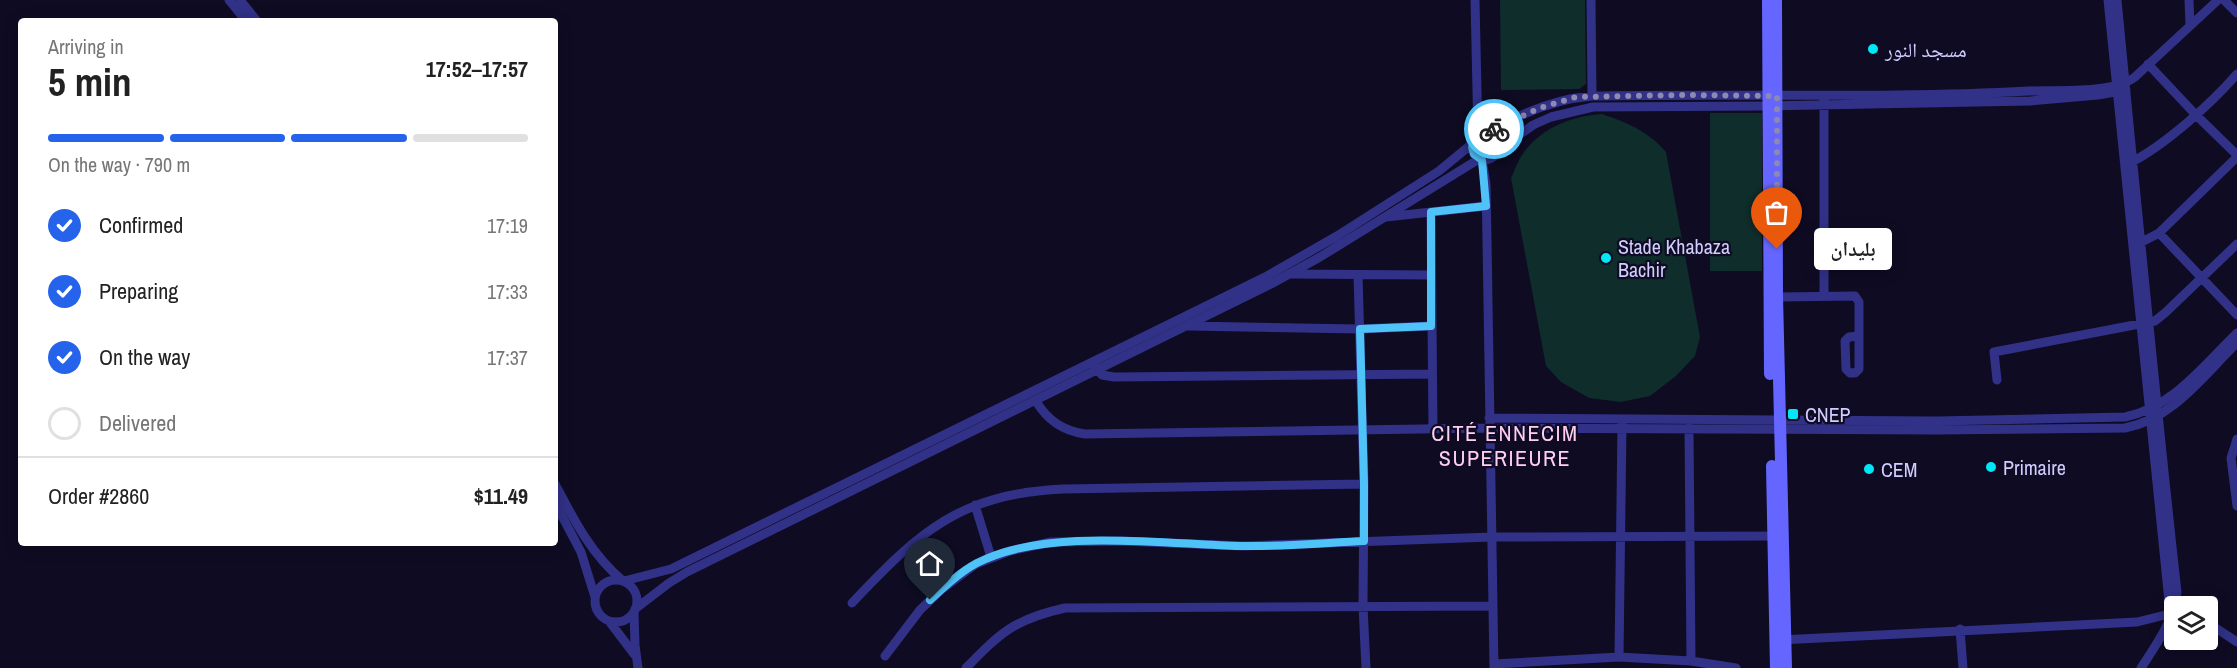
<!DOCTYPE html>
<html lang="en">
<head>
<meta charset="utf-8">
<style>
  :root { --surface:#fff; --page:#f2f2f2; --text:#222; --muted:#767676; --line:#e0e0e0; --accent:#2563eb }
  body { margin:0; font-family:"Archivo Narrow","Noto Naskh Arabic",sans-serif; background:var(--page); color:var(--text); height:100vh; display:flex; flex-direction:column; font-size:22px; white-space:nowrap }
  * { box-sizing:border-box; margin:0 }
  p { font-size:20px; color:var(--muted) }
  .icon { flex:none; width:33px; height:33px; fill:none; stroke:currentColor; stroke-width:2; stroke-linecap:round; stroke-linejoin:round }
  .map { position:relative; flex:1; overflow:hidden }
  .side { position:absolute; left:18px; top:18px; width:540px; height:528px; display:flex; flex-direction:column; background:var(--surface); border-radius:6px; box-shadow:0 3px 15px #0003 }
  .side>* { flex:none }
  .controls { position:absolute; left:2164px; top:596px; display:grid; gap:12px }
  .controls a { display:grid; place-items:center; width:54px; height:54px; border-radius:6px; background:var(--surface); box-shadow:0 3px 15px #0003; font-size:30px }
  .pin { position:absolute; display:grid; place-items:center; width:51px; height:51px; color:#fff; margin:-62px -26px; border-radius:50% 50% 50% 0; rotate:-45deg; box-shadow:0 0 6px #0007 }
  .pin .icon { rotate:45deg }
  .courier { position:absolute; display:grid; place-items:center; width:60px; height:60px; margin:-30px; border:4px solid #4fc3f7; border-radius:50%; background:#fff; color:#222; box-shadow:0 2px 8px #0007 }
  .bubble { position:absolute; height:42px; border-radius:6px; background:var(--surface); box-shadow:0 3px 15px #0003; font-size:20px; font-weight:700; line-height:42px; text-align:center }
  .summary em { font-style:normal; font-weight:700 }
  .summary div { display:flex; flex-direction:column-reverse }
  .summary { display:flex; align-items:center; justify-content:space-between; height:102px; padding:0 30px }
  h1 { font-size:39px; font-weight:700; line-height:45px }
  .bar { display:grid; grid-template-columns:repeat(4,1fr); gap:9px 6px; align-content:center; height:72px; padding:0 30px }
  .bar i { height:8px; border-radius:4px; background:var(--line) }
  .bar .selected { background:var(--accent) }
  .bar p { grid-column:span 4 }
  .line { display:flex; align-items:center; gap:15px; padding:0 30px; border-top:2px solid var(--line) }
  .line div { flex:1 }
  ol { padding:0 30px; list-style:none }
  li { display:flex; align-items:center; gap:18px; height:66px }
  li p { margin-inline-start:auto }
  li .icon { padding:6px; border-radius:50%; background:var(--accent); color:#fff; stroke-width:4 }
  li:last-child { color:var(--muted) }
  li i { width:33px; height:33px; border:3px solid var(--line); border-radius:50% }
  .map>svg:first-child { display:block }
  .green { fill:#0e2d2b }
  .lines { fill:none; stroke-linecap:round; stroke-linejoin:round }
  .street { stroke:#313187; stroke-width:9 }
  .secondary { stroke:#6466ff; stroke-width:12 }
  .done { stroke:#8d89b2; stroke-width:6; stroke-dasharray:0 10.8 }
  .route { stroke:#4fc3f7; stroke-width:8 }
  .poi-dot { fill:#00e8f8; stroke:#0e0b23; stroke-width:2 }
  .labels { text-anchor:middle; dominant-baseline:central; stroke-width:4.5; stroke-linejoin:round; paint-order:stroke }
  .poi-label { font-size:20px; fill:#d1cdff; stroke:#0e0b23; text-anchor:start }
  .quarter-label { font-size:22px; letter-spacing:1.5px; fill:#ffcfef; stroke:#0e0b23 }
</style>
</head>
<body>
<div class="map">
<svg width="2237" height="668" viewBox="0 0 2237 668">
  <rect width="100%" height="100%" fill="#0e0b23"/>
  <path class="green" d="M1500 0H1585L1586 84 1579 89 1501 90Z
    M1710 113H1762V271H1710Z
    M1602 114C1628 123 1648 131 1666 152L1700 337 1695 356 1676 376 1650 396 1621 402 1589 398 1561 382 1546 366 1511 178C1515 170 1518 160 1524 152 1543 127 1572 116 1602 114Z"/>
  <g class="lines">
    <path class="street" d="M229 0 246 21
      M240 0 257 21
      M1475 0 1478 137
      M1591 0 1592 96
      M2108 0 2169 601 2172 614
      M2117 0C2136 197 2155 395 2177 592 2174 620 2156 645 2141 668
      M2189 0 2190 25
      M2224 0 2237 13
      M2148 64 2195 114 2237 155
      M1486 134C1517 115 1554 99 1592 96 1737 93 1883 99 2028 91 2056 90 2113 94 2135 77L2218 0
      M1472 147a13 13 0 1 1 26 0a13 13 0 1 1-26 0Z
      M1498 150 1533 125 1551 117 1593 107 1768 106 2030 101 2098 95 2126 90
      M1482 160 1486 184 1487 241 1494 668
      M2130 163C2165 145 2211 104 2237 74
      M1431 212 1433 430
      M1386 217 1486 206
      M2159 233 2237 315
      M2138 244 2159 233 2237 157
      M1292 274 1431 275
      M1358 275 1364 484 1363 606 1366 668
      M1824 296V101
      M1771 297 1855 296 1859 302V336
      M1189 326 1360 329 1431 326
      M1859 336V369L1855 373H1850L1846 369 1845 341 1849 337Z
      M1095 367 1102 375 1114 377 1431 374
      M1997 380 1994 352 2155 321 2166 312 2237 244
      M1036 401C1047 420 1063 431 1085 434L1489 428 1937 430 2125 428C2173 419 2204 375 2237 343
      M1489 418 1937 421 2125 417C2172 408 2204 365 2237 333
      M1689 428 1691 661
      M2237 439 2231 458 2237 506
      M555 484C574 520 591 554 623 581
      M555 503 581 552 595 597
      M975 505 991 557
      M595 601a21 21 0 1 1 42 0a21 21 0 1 1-42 0Z
      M624 581 671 569 1267 276 1337 236 1439 171 1473 143
      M852 603C920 531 960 494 1063 489L1364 484
      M635 609 669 583 687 572 1271 284 1320 257 1479 159
      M634 612 635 645 638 668
      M609 621 634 654
      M2208 623 2237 642
      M1960 629 1963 668
      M1780 640 2137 622 2173 613
      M885 656 920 610 941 590 976 564 1010 551 1051 542 1123 541 1243 546 1492 537 1778 536
      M1619 657 1622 424
      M1494 664 1619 657 1691 661 1736 668
      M966 668C1001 632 1015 619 1065 608L1493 606"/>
    <path class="secondary" d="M1768 0 1770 374
      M1776 0 1777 296 1786 668
      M1772 466 1776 668"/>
  </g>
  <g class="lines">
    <path class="done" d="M1494 129 1540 108 1576 97 1682 95 1777 96V249"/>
    <path class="route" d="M930 600C944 587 960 572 977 563 1047 527 1162 544 1240 546 1281 547 1323 543 1364 541V484L1360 329 1431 326V212L1486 206 1482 160 1474 154 1472 147 1478 137 1494 129"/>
  </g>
  <g class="poi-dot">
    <circle cx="1873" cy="49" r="6"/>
    <circle cx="1606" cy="258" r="6"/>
    <rect x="1787" y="408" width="12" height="12" rx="3"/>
    <circle cx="1991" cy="467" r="6"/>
    <circle cx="1869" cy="469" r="6"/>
  </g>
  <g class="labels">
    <g class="poi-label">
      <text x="1885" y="49">مسجد النور</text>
      <text x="1618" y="246">Stade Khabaza<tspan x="1618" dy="23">Bachir</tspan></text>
      <text x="1805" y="414">CNEP</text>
      <text x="2003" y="467">Primaire</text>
      <text x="1881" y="469">CEM</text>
    </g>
    <g class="quarter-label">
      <text x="1505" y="433">CITÉ ENNECIM<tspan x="1505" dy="25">SUPERIEURE</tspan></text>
    </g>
  </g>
</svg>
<div class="controls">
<a><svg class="icon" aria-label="layers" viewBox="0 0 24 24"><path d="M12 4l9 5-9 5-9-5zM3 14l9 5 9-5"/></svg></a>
</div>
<div class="pin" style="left:1777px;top:249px;background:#ea580c"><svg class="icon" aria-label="bag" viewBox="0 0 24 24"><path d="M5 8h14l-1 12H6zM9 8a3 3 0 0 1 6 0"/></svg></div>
<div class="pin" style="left:930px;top:600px;background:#1f2937"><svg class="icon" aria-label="home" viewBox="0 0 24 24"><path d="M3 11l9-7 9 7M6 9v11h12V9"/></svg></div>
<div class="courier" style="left:1494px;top:129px"><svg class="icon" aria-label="bike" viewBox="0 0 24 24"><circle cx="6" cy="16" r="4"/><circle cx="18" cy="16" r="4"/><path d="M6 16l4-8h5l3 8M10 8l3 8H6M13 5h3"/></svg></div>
<div class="bubble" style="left:1814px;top:228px;width:78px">بليدان</div>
<section class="side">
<div class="summary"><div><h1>5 min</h1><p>Arriving in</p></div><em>17:52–17:57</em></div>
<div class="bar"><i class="selected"></i><i class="selected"></i><i class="selected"></i><i></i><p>On the way · 790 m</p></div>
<ol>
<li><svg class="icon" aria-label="check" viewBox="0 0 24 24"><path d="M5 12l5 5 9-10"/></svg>Confirmed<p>17:19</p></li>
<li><svg class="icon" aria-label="check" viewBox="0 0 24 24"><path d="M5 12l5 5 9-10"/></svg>Preparing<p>17:33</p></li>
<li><svg class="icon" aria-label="check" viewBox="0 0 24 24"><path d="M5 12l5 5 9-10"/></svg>On the way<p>17:37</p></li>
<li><i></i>Delivered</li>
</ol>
<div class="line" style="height:78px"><div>Order #2860</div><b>$11.49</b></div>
</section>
</div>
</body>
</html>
